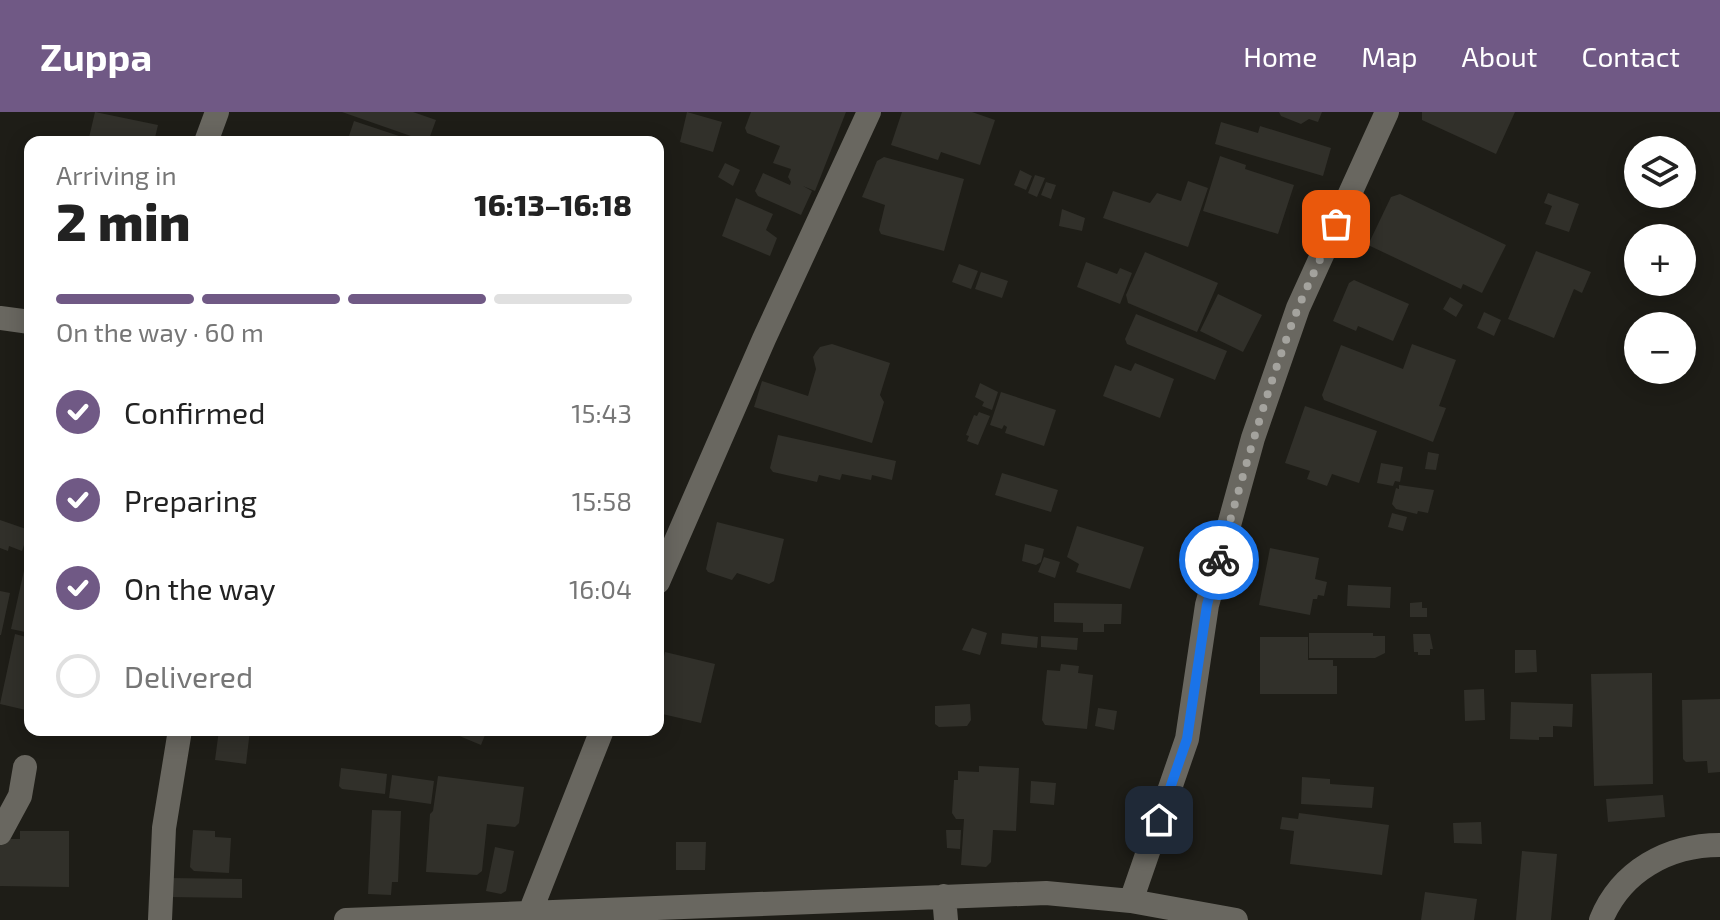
<!DOCTYPE html>
<html lang="en">
<head>
<meta charset="utf-8">
<style>
  :root { --surface:#fff; --page:#f2f2f2; --text:#222; --muted:#767676; --line:#e0e0e0; --accent:#705985 }
  body { margin:0; font-family:"Exo 2",sans-serif; background:var(--page); color:var(--text); height:100vh; display:flex; flex-direction:column; font-size:30px; white-space:nowrap }
  * { box-sizing:border-box; margin:0 }
  p { font-size:26px; color:var(--muted) }
  .icon { flex:none; width:44px; height:44px; fill:none; stroke:currentColor; stroke-width:2; stroke-linecap:round; stroke-linejoin:round }
  .map { position:relative; flex:1; overflow:hidden }
  .sheet { position:absolute; left:24px; top:24px; width:640px; height:600px; display:flex; flex-direction:column; background:var(--surface); border-radius:16px; box-shadow:0 4px 20px #0003 }
  .sheet>* { flex:none }
  .controls { position:absolute; left:1624px; top:24px; display:grid; gap:16px }
  .controls a { display:grid; place-items:center; width:72px; height:72px; border-radius:50%; background:var(--surface); box-shadow:0 4px 20px #0003; font-size:40px }
  .pin { position:absolute; display:grid; place-items:center; width:68px; height:68px; color:#fff; margin:-34px; border-radius:16px; box-shadow:0 4px 12px #0006 }
  .courier { position:absolute; display:grid; place-items:center; width:80px; height:80px; margin:-40px; border:6px solid #1a73e8; border-radius:50%; background:#fff; color:#222; box-shadow:0 2px 10px #0007 }
  .summary em { font-style:normal; font-weight:800 }
  .summary div { display:flex; flex-direction:column-reverse }
  .summary { display:flex; align-items:center; justify-content:space-between; height:136px; padding:0 32px }
  h1 { font-size:52px; font-weight:800; line-height:60px }
  .bar { display:grid; grid-template-columns:repeat(4,1fr); gap:12px 8px; align-content:center; height:96px; padding:0 32px }
  .bar i { height:10px; border-radius:6px; background:var(--line) }
  .bar .current { background:var(--accent) }
  .bar p { grid-column:span 4 }
  ol { padding:0 32px; list-style:none }
  li { display:flex; align-items:center; gap:24px; height:88px }
  li p { margin-inline-start:auto }
  li .icon { padding:8px; border-radius:50%; background:var(--accent); color:#fff; stroke-width:4 }
  li:last-child { color:var(--muted) }
  li i { width:44px; height:44px; border:4px solid var(--line); border-radius:50% }
  header { display:flex; align-items:center; gap:48px; box-sizing:border-box; height:112px; padding:0 40px; background:var(--accent); color:#fff }
  header strong { font-size:38px }
  nav { display:flex; gap:44px; margin-inline-start:auto; font-size:28px }
  .map>svg:first-child { display:block }
  .building { fill:#31302a }
  .lines { fill:none; stroke-linecap:round; stroke-linejoin:round }
  .street { stroke:#696760; stroke-width:24 }
  .done { stroke:#a4a39e; stroke-width:8; stroke-dasharray:0 14.4 }
  .route { stroke:#1a73e8; stroke-width:10 }
</style>
</head>
<body>
<header>
<strong>Zuppa</strong>
<nav><a>Home</a><a>Map</a><a>About</a><a>Contact</a></nav>
</header>
<div class="map">
<svg width="1720" height="808" viewBox="0 0 1720 808">
  <rect width="100%" height="100%" fill="#1e1d17"/>
  <path class="building" d="M95 0 158 13 154 30H88Z
    M342 0H413L436 8 428 30Z
    M687 0 722 10 713 40 680 30Z
    M751 0H846L815 79 803 74 812 79 801 103 758 84 755 79 763 61 790 73 791 70 788 65 791 57 773 51 780 34 747 21 745 16Z
    M902 0H972L995 8 980 53 941 40 938 48 891 33Z
    M1279 0H1322L1318 10 1309 7 1301 12 1281 4Z
    M1422 0H1515L1496 42 1422 8Z
    M354 9 414 29V30H347Z
    M1221 10 1258 21 1260 14 1331 36 1323 64 1215 32Z
    M1220 44 1246 53 1245 57 1294 73 1278 122 1203 99Z
    M884 45 964 67 944 139 881 122 879 118 885 93 862 85 877 49Z
    M725 51 740 58 733 74 718 65Z
    M1020 58 1032 64 1026 78 1014 73Z
    M1035 63 1045 66 1037 85 1028 81Z
    M1188 69 1208 76 1188 135 1103 106 1113 79 1150 91 1157 81 1181 89Z
    M1046 70 1056 73 1051 87 1041 83Z
    M1548 81 1579 92 1569 120 1545 112 1552 94 1544 91Z
    M1400 82 1506 133 1482 181 1463 172 1461 177 1368 133 1391 85Z
    M736 86 773 102 766 118 777 126 770 144 722 124Z
    M1062 97 1085 106 1082 119 1059 114Z
    M1536 139 1591 160 1582 181 1574 177 1554 226 1508 207Z
    M1145 140 1218 171 1197 220 1128 191 1126 183Z
    M1086 150 1117 162 1120 156 1132 161 1120 192 1077 175Z
    M959 152 978 159 971 177 952 170Z
    M981 160 1008 169 1002 186 975 177Z
    M1354 168 1409 192 1393 229 1358 214 1356 219 1333 209 1349 171Z
    M1218 182 1262 203 1243 240 1200 219Z
    M1450 185 1463 193 1456 205 1443 197Z
    M1484 200 1501 208 1494 224 1477 216Z
    M1136 202 1227 239 1215 268 1127 232 1125 227Z
    M832 232 890 251 880 283 884 290 872 331 754 295 762 269 808 284 816 257 813 245 816 240 820 235Z
    M1412 232 1456 248 1439 294 1446 296 1433 330 1324 288 1322 283 1341 233 1403 257Z
    M1135 251 1174 267 1160 306 1103 284 1115 253 1131 259Z
    M980 271 998 280 992 298 982 294 984 290 975 285Z
    M1001 280 1056 298 1044 334 1005 321 1007 315 1004 313 1002 317 990 313Z
    M1305 294 1377 319 1359 371 1332 362 1327 374 1307 367 1310 359 1285 351Z
    M979 300 990 304 978 333 967 329 969 324 966 323 974 303 977 304Z
    M778 323 896 349 892 368 872 363 871 368 842 362 840 368 819 363 817 370 773 360 770 356Z
    M1428 340 1439 342 1436 358 1425 357Z
    M1381 351 1403 355 1400 370 1395 369 1393 374 1377 371Z
    M1002 361 1058 378 1051 400 995 383Z
    M1399 373 1434 378 1428 401 1418 399 1417 402 1396 397 1392 392 1396 376 1399 377Z
    M1392 401 1407 405 1403 419 1388 415Z
    M0 408 29 418 22 439 9 434 8 439 0 436Z
    M717 410 784 427 774 469 769 472 737 461 732 468 708 460 706 457Z
    M1077 414 1144 435 1130 477 1076 460 1079 452 1067 445Z
    M1025 432 1044 437 1041 450 1036 453 1022 449Z
    M29 436H30V521L11 517Z
    M1270 436 1319 446 1315 467 1327 470 1324 484 1318 483 1317 487H1313L1310 503 1259 493Z
    M1044 445 1060 450 1055 466 1038 460Z
    M1348 473 1391 475 1390 496 1347 494Z
    M0 479 10 481 1 523H0Z
    M1422 490V496H1427V505H1410V491Z
    M1054 491 1122 492 1121 512H1104V520H1083V511L1054 510Z
    M972 516 987 521 980 543 962 538Z
    M1002 521 1038 525 1037 536 1001 532Z
    M1309 521H1373V524H1385V541L1375 546H1309Z
    M15 522 30 526V599L0 592Z
    M1413 522H1430L1433 537H1430V543H1418V540H1414Z
    M1041 524 1078 526 1077 538 1041 535Z
    M1260 525H1308V548H1333V554H1337V582H1260Z
    M1515 538H1536L1537 560 1515 561Z
    M665 540 715 552 701 611 658 601V572Z
    M1061 552 1079 554 1078 561 1093 563 1087 617 1045 613 1042 608 1047 558 1060 559Z
    M1652 561 1653 672 1594 674 1591 562Z
    M1484 577 1485 608 1465 609 1464 578Z
    M1720 587V660L1708 661 1707 649 1686 650 1683 647 1682 588Z
    M1511 590 1573 592 1572 615 1553 614V625H1539V628L1510 627Z
    M970 592 971 608 967 614 939 615 935 612V594Z
    M1098 596 1117 599 1114 618 1095 614Z
    M219 618H250L246 652 215 648Z
    M445 618H487L481 633Z
    M979 654 1019 656 1016 719 993 718 991 750 986 755 961 753 964 707H956L952 701 954 668H958V659L979 660Z
    M341 656 387 662 385 682 342 677 339 674Z
    M392 663 434 669 431 692 389 686Z
    M438 664 524 675 519 711 515 715 487 712 482 759 477 763 426 760 430 702 433 699Z
    M1302 665 1330 667V672L1374 675 1372 696 1301 692Z
    M1031 669 1056 671 1054 693 1030 691Z
    M1663 683 1665 705 1608 710 1606 687Z
    M372 698 401 699 398 770H392L391 783 368 782Z
    M1299 701 1389 713 1382 763 1290 752 1294 719 1280 717 1282 705 1298 707Z
    M1481 710 1482 732 1454 731 1453 711Z
    M193 718 215 719V725L231 726 229 761 194 759 190 755Z
    M946 718H961L960 737 947 736Z
    M20 719H69V775L0 774V727H20Z
    M676 730H706L705 758H676Z
    M495 735 514 739 506 779 501 782 486 779Z
    M1522 739 1557 742 1551 808H1516Z
    M169 766 242 767V786L168 785Z
    M1425 780 1477 787 1474 808H1421Z"/>
  <g class="lines">
    <path class="street" d="M206 30 217 0
      M0 206 30 210
      M658 470 764 227 869 0
      M0 721 20 684 25 655
      M944 784 946 808
      M1131 789 1187 627 1207 493 1253 326 1298 196 1387 0
      M529 803 602 618
      M160 808 164 716 180 618
      M346 808 1046 781 1131 789 1236 808
      M1601 808C1621 759 1668 733 1720 733"/>
  </g>
  <g class="lines">
    <path class="done" d="M1219 448C1243 364 1266 278 1298 196 1310 168 1324 140 1336 112"/>
    <path class="route" d="M1159 708 1187 627 1207 493 1219 448"/>
  </g>
</svg>
<div class="controls">
<a><svg class="icon" aria-label="layers" viewBox="0 0 24 24"><path d="M12 4l9 5-9 5-9-5zM3 14l9 5 9-5"/></svg></a>
<a>+</a>
<a>−</a>
</div>
<div class="pin" style="left:1336px;top:112px;background:#ea580c"><svg class="icon" aria-label="bag" viewBox="0 0 24 24"><path d="M5 8h14l-1 12H6zM9 8a3 3 0 0 1 6 0"/></svg></div>
<div class="pin" style="left:1159px;top:708px;background:#1f2937"><svg class="icon" aria-label="home" viewBox="0 0 24 24"><path d="M3 11l9-7 9 7M6 9v11h12V9"/></svg></div>
<div class="courier" style="left:1219px;top:448px"><svg class="icon" aria-label="bike" viewBox="0 0 24 24"><circle cx="6" cy="16" r="4"/><circle cx="18" cy="16" r="4"/><path d="M6 16l4-8h5l3 8M10 8l3 8H6M13 5h3"/></svg></div>
<section class="sheet">
<div class="summary"><div><h1>2 min</h1><p>Arriving in</p></div><em>16:13–16:18</em></div>
<div class="bar"><i class="current"></i><i class="current"></i><i class="current"></i><i></i><p>On the way · 60 m</p></div>
<ol>
<li><svg class="icon" aria-label="check" viewBox="0 0 24 24"><path d="M5 12l5 5 9-10"/></svg>Confirmed<p>15:43</p></li>
<li><svg class="icon" aria-label="check" viewBox="0 0 24 24"><path d="M5 12l5 5 9-10"/></svg>Preparing<p>15:58</p></li>
<li><svg class="icon" aria-label="check" viewBox="0 0 24 24"><path d="M5 12l5 5 9-10"/></svg>On the way<p>16:04</p></li>
<li><i></i>Delivered</li>
</ol>
</section>
</div>
</body>
</html>
